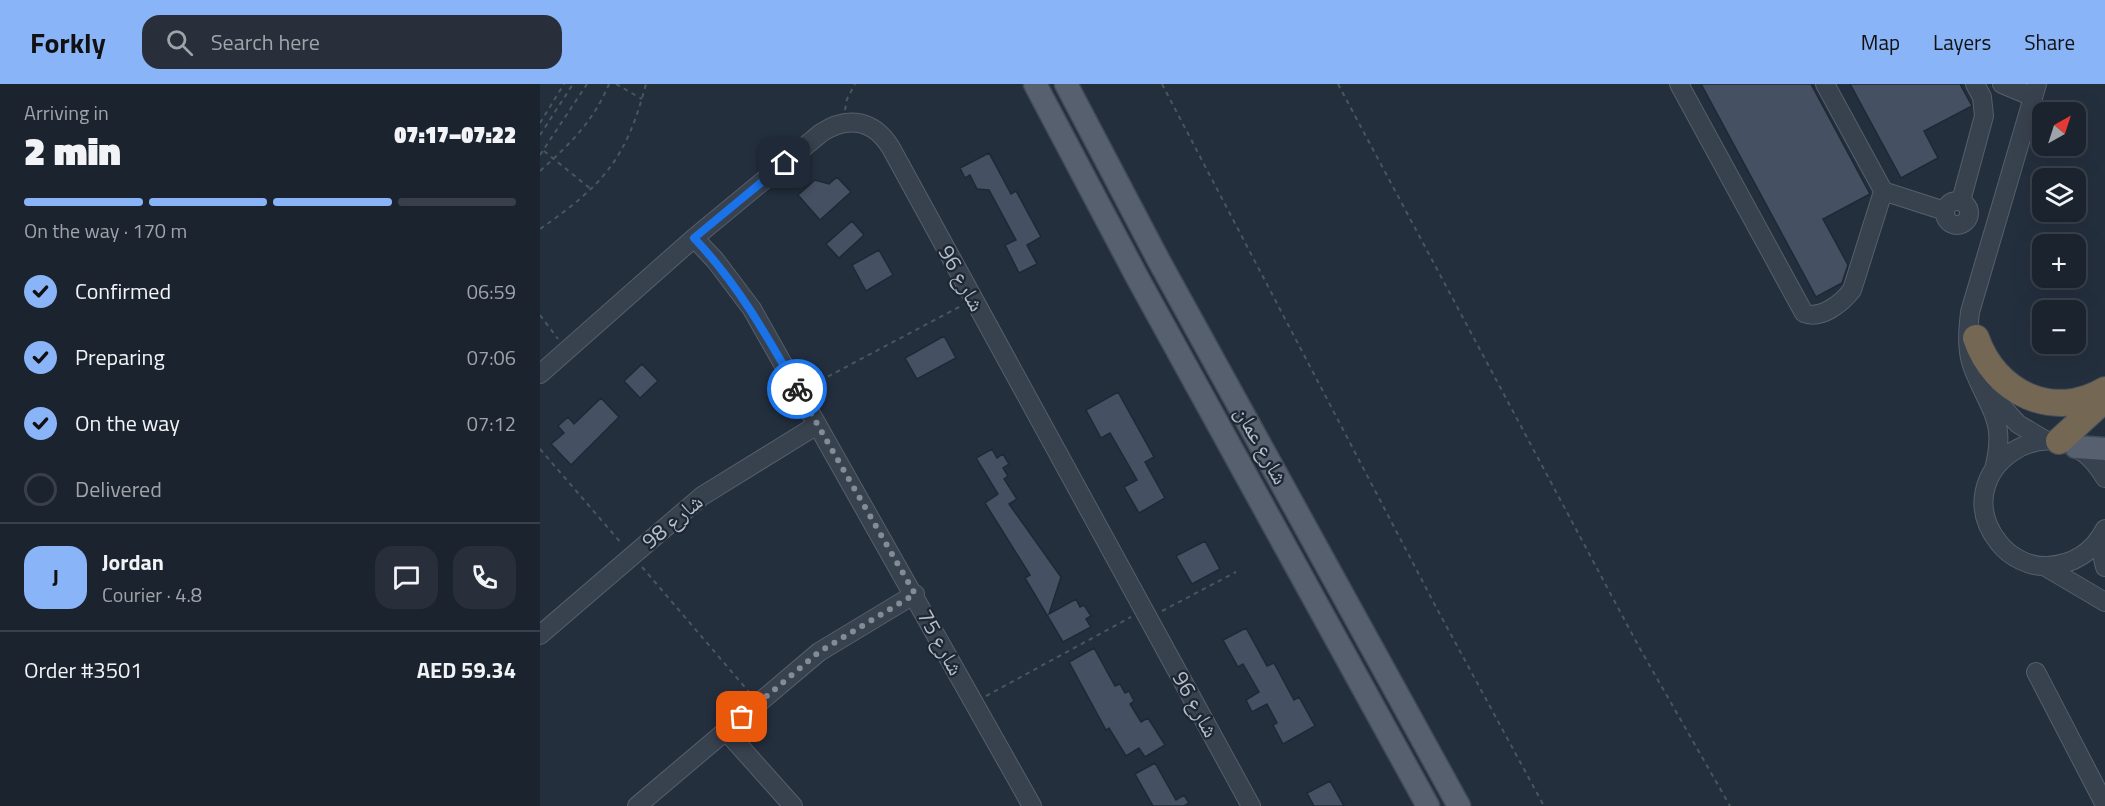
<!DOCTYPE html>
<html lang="en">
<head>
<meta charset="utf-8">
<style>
  :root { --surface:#1b232e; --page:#282f3a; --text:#f1f3f6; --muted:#a0a4aa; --line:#39404a; --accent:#8ab4f8 }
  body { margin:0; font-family:"Titillium Web","Noto Naskh Arabic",sans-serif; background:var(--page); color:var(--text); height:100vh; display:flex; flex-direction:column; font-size:22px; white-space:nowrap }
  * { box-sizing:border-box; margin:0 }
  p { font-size:20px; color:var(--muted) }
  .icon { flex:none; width:33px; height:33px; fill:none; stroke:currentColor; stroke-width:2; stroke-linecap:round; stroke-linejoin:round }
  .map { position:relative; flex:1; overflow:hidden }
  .drawer { display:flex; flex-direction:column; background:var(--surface); width:540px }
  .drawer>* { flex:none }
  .needle { width:39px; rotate:39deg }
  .fabs { position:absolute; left:1492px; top:18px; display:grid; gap:12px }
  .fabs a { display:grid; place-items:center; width:54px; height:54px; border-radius:12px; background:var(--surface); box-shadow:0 6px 24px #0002,0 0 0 2px var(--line); font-size:30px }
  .pin { position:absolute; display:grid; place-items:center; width:51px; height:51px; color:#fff; margin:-26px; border-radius:12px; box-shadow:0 3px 9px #0006 }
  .courier { position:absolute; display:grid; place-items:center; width:60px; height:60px; margin:-30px; border:4px solid #1a73e8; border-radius:50%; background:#fff; color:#222; box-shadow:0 2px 8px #0007 }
  .summary em { font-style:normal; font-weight:800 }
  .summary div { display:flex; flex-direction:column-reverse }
  .summary { display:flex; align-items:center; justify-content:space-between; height:102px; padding:0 24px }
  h1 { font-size:39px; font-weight:800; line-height:45px }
  .bar { display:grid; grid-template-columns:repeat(4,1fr); gap:9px 6px; align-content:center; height:72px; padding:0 24px }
  .bar i { height:8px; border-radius:4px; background:var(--line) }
  .bar .active { background:var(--accent) }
  .bar p { grid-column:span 4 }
  .line { display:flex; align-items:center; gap:15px; padding:0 24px; border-top:2px solid var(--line) }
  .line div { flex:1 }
  .round { display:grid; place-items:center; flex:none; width:63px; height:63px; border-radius:18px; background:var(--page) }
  ol { padding:0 24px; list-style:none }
  li { display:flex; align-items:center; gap:18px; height:66px }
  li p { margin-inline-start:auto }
  li .icon { padding:6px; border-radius:50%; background:var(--accent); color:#111; stroke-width:4 }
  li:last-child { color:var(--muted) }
  li i { width:33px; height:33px; border:3px solid var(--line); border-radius:50% }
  header { display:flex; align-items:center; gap:36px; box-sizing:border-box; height:84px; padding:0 30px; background:var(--accent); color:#111 }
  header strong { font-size:28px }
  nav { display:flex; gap:33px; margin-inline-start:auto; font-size:21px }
  .search { width:420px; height:54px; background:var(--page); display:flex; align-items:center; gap:15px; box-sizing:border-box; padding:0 21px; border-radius:18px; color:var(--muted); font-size:22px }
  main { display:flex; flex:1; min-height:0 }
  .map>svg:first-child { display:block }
  .building { fill:#455162; stroke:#1f2835; stroke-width:1.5 }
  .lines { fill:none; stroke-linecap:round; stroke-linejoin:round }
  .minor-casing { stroke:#565f6c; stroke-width:20 }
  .major-casing { stroke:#414a57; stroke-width:25 }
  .highway-casing { stroke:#434c59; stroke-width:28 }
  .path { stroke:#44595c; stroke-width:2; stroke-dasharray:4.5 4.5; stroke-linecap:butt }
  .minor { stroke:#38414e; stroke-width:18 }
  .major { stroke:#56606e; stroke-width:22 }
  .highway { stroke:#746855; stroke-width:26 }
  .done { stroke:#828b98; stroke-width:6; stroke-dasharray:0 10.8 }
  .route { stroke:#1a73e8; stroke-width:8 }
  .labels { text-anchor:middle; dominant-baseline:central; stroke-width:4.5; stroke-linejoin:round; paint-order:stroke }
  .street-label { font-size:22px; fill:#b4bcc9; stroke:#1d2633 }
</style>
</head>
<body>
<header>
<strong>Forkly</strong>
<div class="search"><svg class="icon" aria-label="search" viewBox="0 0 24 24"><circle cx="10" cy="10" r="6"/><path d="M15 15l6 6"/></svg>Search here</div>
<nav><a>Map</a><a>Layers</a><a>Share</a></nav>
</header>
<main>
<section class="drawer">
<div class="summary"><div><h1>2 min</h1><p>Arriving in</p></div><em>07:17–07:22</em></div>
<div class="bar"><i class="active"></i><i class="active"></i><i class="active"></i><i></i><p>On the way · 170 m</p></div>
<ol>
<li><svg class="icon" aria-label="check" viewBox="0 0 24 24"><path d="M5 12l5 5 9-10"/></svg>Confirmed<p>06:59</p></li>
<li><svg class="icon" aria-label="check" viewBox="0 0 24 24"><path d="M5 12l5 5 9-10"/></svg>Preparing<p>07:06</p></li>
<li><svg class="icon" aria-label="check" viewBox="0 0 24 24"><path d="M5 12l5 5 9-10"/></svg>On the way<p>07:12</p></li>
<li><i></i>Delivered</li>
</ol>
<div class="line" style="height:108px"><b class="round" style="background:var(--accent);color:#111">J</b><div><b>Jordan</b><p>Courier · 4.8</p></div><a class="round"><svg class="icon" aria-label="chat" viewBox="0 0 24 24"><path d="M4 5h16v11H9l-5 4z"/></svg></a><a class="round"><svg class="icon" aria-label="phone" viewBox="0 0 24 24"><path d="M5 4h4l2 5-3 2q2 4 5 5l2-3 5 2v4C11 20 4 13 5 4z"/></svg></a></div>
<div class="line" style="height:78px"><div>Order #3501</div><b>AED 59.34</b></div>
</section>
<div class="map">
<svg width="1565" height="722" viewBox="0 0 1565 722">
  <rect width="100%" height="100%" fill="#242f3e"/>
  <path class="building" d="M1161 0H1271L1330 110 1283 135 1308 181 1302 199 1276 213Z
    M1310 0H1420L1432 22 1384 47 1398 74 1361 94Z
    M449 69 471 110 476 107 501 153 487 161 497 180 479 189 465 161 476 156 449 106 437 105 430 91 425 94 420 84Z
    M297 93 311 108 280 136 258 111 275 96 289 100Z
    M312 137 324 151 299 174 286 160Z
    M339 166 353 191 326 207 312 181Z
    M404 252 416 274 377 295 365 274Z
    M102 280 118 297 100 314 84 297Z
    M578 308 614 373 605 378 625 414 599 429 584 403 597 396 570 349 561 354 546 326Z
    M61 314 79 333 31 381 11 360 24 349 18 342 28 333 34 340Z
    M452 365 457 374 463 370 469 380 463 384 468 392 464 395 477 415 469 420 521 493 509 530 536 515 540 523 544 521 551 532 546 535 551 543 523 558 485 494 490 491 445 419 458 410 436 374Z
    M665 457 680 485 652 500 636 472Z
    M706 544 727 582 734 579 754 616 759 613 775 642 743 660 733 641 737 639 727 620 712 628 706 616 719 608 703 580 698 583 683 556Z
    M554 564 575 602 580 600 585 609 589 607 594 617 590 620 601 638 608 634 625 661 605 673 599 664 586 672 569 644 566 646 529 578Z
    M615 679 636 716 644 711 649 719 644 722H613L595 690Z
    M790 697 804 722H774L767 709Z"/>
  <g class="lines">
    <g class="minor-casing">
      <path id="minor" d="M1139 0 1264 229C1281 236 1302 219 1312 206L1342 111 1349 109 1405 127
        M1285 0 1345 110
        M1462 0 1493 13
        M1405 129a12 12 0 1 1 24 0a12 12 0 1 1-24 0Z
        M1421 117 1444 32 1442 13 1435 0
        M154 154 175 176 212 225 492 722
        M0 290 154 154 281 49C308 31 334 36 351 64L711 722
        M1454 314 1478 340 1505 356
        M1454 385C1467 335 1449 326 1433 284 1426 266 1428 246 1430 228L1497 0
        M1565 394C1517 308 1402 388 1459 459 1470 473 1489 483 1507 482 1533 481 1553 468 1565 445
        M1559 457 1565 483
        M1504 482 1565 518
        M0 551 162 412 277 341
        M1496 588 1565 721
        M186 647 253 722
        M97 722 279 568 375 510"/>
    </g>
    <g class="major-casing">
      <path id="major" d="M495 0 597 193 888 722
        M526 0 619 177 919 722
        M1536 363 1565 365"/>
    </g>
    <g class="highway-casing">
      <path id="highway" d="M1436 254C1455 309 1513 337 1565 306
        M1519 357 1565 315"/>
    </g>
    <path class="path" d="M76 0 102 15
      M622 0 896 523 1004 722
      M798 0 1099 563 1190 722
      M305 26 307 15 315 0
      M0 39 24 0
      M0 51 33 0
      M4 67 52 106
      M0 71 47 0
      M0 87C30 60 53 38 69 0
      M0 145C63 101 86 76 106 0
      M0 231 18 255
      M272 301 421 222
      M0 365 82 460
      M102 483 209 608
      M622 527 696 488
      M446 612 591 533"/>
    <use href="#minor" class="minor"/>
    <use href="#major" class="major"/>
    <use href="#highway" class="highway"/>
  </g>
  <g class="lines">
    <path class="done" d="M202 633 279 568 375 510 257 305"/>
    <path class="route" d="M245 79 154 154C197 199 226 250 257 305"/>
  </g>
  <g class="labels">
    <g class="street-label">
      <text transform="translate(422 194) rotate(61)">شارع 96</text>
      <text transform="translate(722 361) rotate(61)">شارع عمان</text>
      <text transform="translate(132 437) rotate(-40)">شارع 98</text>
      <text transform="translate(401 558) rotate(61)">شارع 75</text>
      <text transform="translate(656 620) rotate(61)">شارع 96</text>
    </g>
  </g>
</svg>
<div class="fabs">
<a><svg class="needle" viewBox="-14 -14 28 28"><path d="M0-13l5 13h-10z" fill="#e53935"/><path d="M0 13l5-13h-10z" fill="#a0a4aa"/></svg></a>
<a><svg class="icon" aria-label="layers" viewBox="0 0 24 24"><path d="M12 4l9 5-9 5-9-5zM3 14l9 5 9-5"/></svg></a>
<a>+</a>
<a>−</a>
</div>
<div class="pin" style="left:202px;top:633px;background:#ea580c"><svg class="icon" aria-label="bag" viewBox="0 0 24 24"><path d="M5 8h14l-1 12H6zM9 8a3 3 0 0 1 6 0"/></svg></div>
<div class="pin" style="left:245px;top:79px;background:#1f2937"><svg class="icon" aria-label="home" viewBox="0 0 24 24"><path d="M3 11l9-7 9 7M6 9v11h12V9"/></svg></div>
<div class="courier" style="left:257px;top:305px"><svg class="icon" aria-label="bike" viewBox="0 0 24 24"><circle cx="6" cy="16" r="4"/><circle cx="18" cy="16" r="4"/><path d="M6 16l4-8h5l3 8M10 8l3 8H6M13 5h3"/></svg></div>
</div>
</main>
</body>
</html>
